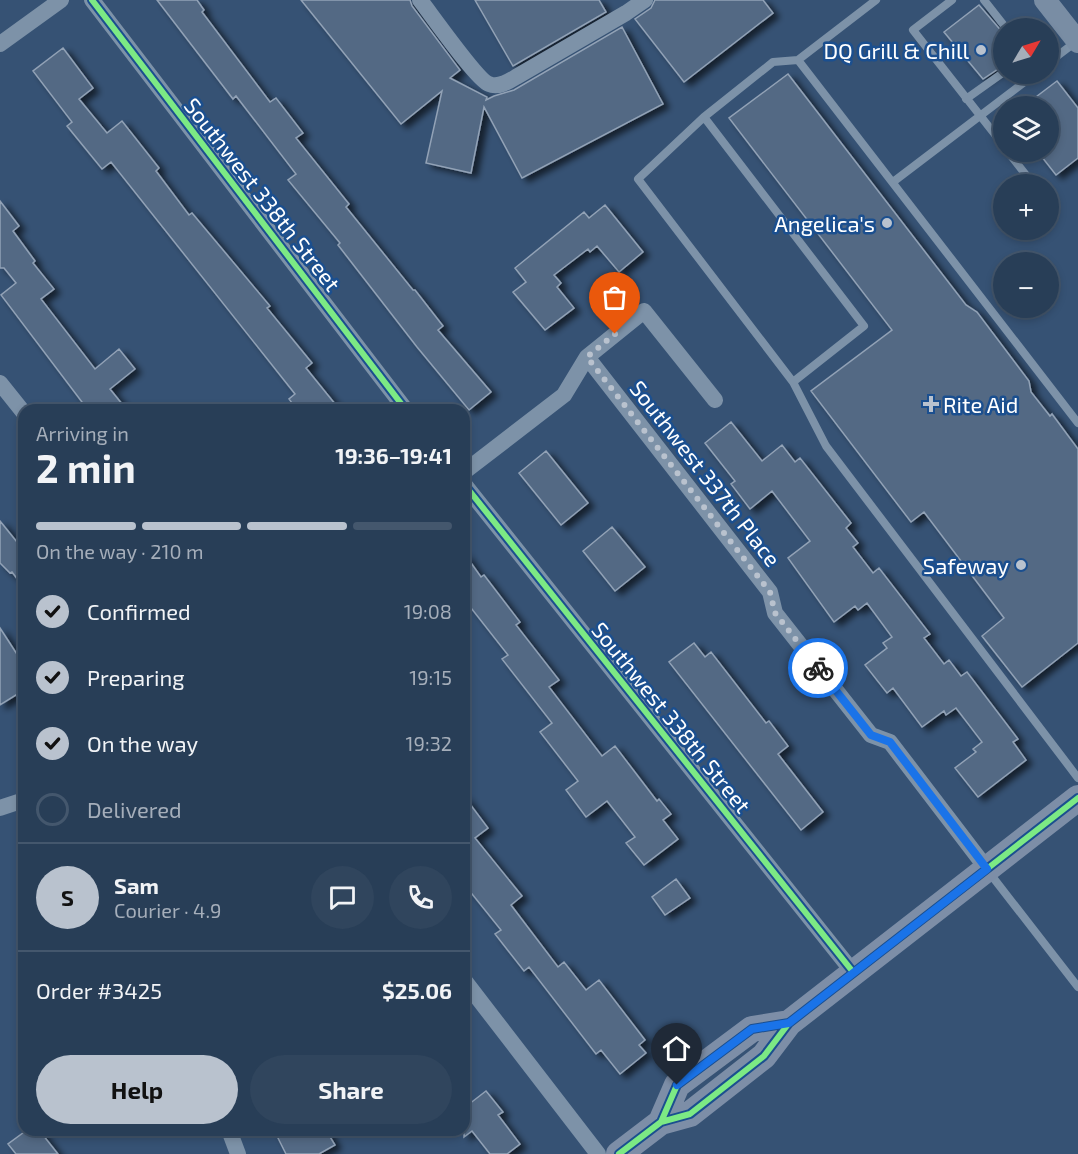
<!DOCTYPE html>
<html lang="en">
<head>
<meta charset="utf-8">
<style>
  :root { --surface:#283e57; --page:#30455d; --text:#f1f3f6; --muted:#a5aeba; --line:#44576d; --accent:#b9c2ce }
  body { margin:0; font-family:"Exo 2",sans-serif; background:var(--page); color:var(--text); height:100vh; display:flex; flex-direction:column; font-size:22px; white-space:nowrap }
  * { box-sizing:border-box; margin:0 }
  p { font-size:20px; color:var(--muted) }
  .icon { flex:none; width:33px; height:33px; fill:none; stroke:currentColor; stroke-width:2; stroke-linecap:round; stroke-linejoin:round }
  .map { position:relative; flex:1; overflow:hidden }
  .drawer { position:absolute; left:18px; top:404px; width:452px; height:732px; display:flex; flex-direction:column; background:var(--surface); border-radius:18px; box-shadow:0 3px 9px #0003,0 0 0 2px var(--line) }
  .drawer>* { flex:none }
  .needle { width:39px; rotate:52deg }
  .fabs { position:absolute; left:993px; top:18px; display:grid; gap:12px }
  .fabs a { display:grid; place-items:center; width:66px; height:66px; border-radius:50%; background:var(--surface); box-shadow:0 3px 9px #0003,0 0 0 2px var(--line); font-size:30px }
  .pin { position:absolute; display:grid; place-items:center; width:51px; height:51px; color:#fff; margin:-62px -26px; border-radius:50% 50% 50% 0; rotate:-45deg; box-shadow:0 0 6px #0007 }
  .pin .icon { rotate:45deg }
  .courier { position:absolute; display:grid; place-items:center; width:60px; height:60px; margin:-30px; border:4px solid #1a73e8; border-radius:50%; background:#fff; color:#222; box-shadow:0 2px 8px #0007 }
  .head em { font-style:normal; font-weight:700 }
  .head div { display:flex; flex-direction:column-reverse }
  .head { display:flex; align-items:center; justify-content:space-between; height:102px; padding:0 18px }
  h1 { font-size:39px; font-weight:700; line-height:45px }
  .bar { display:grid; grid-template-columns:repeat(4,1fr); gap:9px 6px; align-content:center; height:72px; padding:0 18px }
  .bar i { height:8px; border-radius:4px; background:var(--line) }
  .bar .active { background:var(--accent) }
  .bar p { grid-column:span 4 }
  .line { display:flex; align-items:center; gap:15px; padding:0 18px; border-top:2px solid var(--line) }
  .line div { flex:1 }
  .round { display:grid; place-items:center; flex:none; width:63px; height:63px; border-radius:32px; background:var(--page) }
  ol { padding:0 18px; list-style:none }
  li { display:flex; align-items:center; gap:18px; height:66px }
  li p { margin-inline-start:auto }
  li .icon { padding:6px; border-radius:50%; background:var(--accent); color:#111; stroke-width:4 }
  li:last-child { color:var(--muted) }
  li i { width:33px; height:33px; border:3px solid var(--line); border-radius:50% }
  .primary-button { display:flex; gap:12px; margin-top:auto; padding:12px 18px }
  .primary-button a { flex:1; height:69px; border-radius:36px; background:var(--accent); color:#111; font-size:24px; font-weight:700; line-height:69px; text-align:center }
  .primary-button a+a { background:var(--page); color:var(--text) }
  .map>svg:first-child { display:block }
  .building { fill:#526984; stroke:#92a2b6; stroke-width:1.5; filter:url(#shadow) }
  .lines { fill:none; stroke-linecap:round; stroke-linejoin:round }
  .service { stroke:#7d92a8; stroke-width:8 }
  .minor { stroke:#7d92a8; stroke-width:16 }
  .secondary { stroke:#798da4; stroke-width:22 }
  .primary { stroke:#7d8ea7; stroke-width:26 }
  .cycleway-casing { stroke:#1b4f8f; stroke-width:10 }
  .cycleway { stroke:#7ce984; stroke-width:6 }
  .done { stroke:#b9c2ce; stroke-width:6; stroke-dasharray:0 10.8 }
  .route { stroke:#1a73e8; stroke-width:8 }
  .poi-dot { fill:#b9c2ce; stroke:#1b4f8f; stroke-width:2 }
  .labels { text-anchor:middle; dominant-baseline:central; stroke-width:5; stroke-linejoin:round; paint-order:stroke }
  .poi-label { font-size:22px; fill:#fff; stroke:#1b4f8f; text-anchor:end }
  .street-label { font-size:22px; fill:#fff; stroke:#1b4f8f }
</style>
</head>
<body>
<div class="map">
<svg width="1078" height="1154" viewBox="0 0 1078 1154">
  <defs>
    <filter id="shadow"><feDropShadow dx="6" dy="4" stdDeviation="3" flood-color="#0009"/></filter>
  </defs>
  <rect width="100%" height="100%" fill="#365274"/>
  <path class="building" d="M157 0H197L204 10 202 12 270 102 276 98 303 133 296 138 349 204 346 207 413 290H415L443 326 438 330 491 392 469 410 417 347 338 245 340 243 288 180 296 174 236 96 233 99Z
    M301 0H410L412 6 460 70 450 78 487 97 486 100 494 96 514 90 622 27 663 104 522 178 484 107 471 173 426 163 442 91 401 124Z
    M475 0H599L606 12 513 66Z
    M655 0H763L773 13 684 82 635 19 651 8Z
    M979 5 1004 34V65L983 79 944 32Z
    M63 48 93 88 79 99 107 133 122 121 159 168 156 171 189 215 192 213 270 306 267 308 312 363 306 368 340 410H297L289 399 295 394 111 162 102 169 67 126 72 122 33 71Z
    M788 74 966 305 977 312 1029 381 1031 392 1050 416 1052 414 1078 449V643L1022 687 982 636 1004 618 924 512 911 522 811 391 892 330 729 118Z
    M1057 81 1078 108V158L1056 175 1038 152H1048V106H1024Z
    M0 201 19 226 13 231 35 261 33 263 54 289 41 299 95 369 119 349 135 369 110 389 127 410H88L1 295 16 283 4 268H0Z
    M605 205 643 252 619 272 597 246 590 252 588 249 554 275 561 283 557 287 574 308 545 330 513 292 526 282 515 268 584 212 589 218Z
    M731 422 762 461 782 445 795 462 800 458 851 523 846 528 858 543 853 547 873 573 879 568 930 634 924 638 944 664 949 660 961 676 967 672 1018 739 1013 742 1026 760 978 797 955 768 976 752 973 749 982 742 956 708 946 715 944 711 922 727 893 688 887 693 865 665 887 648 883 643 892 637 867 603 858 610 855 606 834 622 788 558 810 541 772 491 750 509 731 484 735 481 705 443Z
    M546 451 588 503 561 525 519 473Z
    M0 521 21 547 18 550 24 558V588L12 572 10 573 0 563Z
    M612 527 645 567 615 591 583 551Z
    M464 553 481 577 484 575 520 622 516 625 559 680 549 687 602 756 615 746 657 801 659 799 671 814 663 820 678 839 644 865 626 843 635 837 607 801 586 817 566 790 578 781 540 732 552 723 502 659 508 655 464 599Z
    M0 628 24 665V690L0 705Z
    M694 643 705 657 711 652 766 723 769 721 788 746 778 754 823 812 801 830 669 662Z
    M464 796 488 828 475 838 522 896 511 905 558 967 564 962 586 990 599 980 645 1040 639 1045 646 1053 620 1074 601 1050 596 1054 529 967 524 971 495 934 501 930 464 884Z
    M676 879 690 898 665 915 652 897Z
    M486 1091 503 1112 498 1115 520 1144 507 1154H490L472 1131 464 1137V1108Z
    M27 1130H39L58 1154H16L8 1144Z
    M274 1130H326L335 1145 319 1154H286Z"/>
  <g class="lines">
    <path class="service" d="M876 0 798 60 773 62 704 117 638 179 793 382 826 446 1078 778
      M952 0 913 30 1004 146
      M984 0 1006 28
      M798 60 1078 423
      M1048 63 1077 41
      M966 99 1004 72
      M704 117 864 326 793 382
      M1008 152 1033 184
      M893 182 1035 74
      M988 871 1078 987"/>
    <path class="minor" d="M92 0 406 410
      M420 0C431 14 477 80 489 84 498 88 508 82 516 77L626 13 645 0
      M0 44 61 0
      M587 357 770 592 775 613 871 735 890 742 987 869
      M0 383 24 413
      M464 472 564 395 587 357 644 311 715 400
      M464 484 853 972
      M0 808 24 800
      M464 980 598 1154
      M229 1130 238 1154"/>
    <path class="secondary" d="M1045 0 1078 42"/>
    <path class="primary" d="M789 1023 1078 798
      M619 1154 661 1122 690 1114 764 1056 789 1023 752 1029 677 1085 661 1122"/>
    <g class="cycleway-casing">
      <path id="cycleway" d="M92 0 406 410
        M464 484 853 972
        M789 1023 1078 798
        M619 1154 661 1122 690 1114 764 1056 789 1023 752 1029 677 1085 661 1122"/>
    </g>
    <use href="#cycleway" class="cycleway"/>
  </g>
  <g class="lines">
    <path class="done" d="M615 334 587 357 770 592 775 613 818 668"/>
    <path class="route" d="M677 1085 752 1029 789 1023 987 869 890 742 871 735 818 668"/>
  </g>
  <g class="poi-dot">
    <circle cx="981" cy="50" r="6"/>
    <circle cx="887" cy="223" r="6"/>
    <path d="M928 395h6v6h6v6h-6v6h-6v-6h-6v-6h6z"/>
    <circle cx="1021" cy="565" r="6"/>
  </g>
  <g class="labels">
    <g class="poi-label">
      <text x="969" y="50">DQ Grill &amp; Chill</text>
      <text x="875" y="223">Angelica's</text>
      <text x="943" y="404" text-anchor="start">Rite Aid</text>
      <text x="1009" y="565">Safeway</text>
    </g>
    <g class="street-label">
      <text transform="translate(263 194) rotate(52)">Southwest 338th Street</text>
      <text transform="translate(706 473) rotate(52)">Southwest 337th Place</text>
      <text transform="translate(672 717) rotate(51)">Southwest 338th Street</text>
    </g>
  </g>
</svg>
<div class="fabs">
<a><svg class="needle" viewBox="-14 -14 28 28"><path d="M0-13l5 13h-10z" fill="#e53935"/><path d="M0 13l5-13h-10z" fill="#a5aeba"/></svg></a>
<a><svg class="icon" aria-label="layers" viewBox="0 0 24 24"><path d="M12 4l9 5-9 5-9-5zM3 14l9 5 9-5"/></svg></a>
<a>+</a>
<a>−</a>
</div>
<div class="pin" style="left:615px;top:334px;background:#ea580c"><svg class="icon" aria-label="bag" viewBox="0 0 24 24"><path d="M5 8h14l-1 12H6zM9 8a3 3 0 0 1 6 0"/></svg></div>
<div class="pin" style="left:677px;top:1085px;background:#1f2937"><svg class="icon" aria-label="home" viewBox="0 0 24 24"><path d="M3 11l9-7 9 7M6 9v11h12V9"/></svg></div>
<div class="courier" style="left:818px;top:668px"><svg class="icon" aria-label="bike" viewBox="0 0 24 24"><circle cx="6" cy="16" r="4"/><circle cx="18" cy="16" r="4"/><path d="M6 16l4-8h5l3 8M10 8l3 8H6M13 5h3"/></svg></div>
<section class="drawer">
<div class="head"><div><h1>2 min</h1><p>Arriving in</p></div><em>19:36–19:41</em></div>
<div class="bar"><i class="active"></i><i class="active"></i><i class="active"></i><i></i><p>On the way · 210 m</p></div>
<ol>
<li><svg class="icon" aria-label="check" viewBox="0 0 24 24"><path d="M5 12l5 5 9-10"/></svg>Confirmed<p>19:08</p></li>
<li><svg class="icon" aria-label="check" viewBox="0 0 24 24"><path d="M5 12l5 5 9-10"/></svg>Preparing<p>19:15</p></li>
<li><svg class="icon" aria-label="check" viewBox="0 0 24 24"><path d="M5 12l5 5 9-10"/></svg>On the way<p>19:32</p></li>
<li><i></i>Delivered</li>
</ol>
<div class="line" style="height:108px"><b class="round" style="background:var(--accent);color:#111">S</b><div><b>Sam</b><p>Courier · 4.9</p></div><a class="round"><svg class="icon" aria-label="chat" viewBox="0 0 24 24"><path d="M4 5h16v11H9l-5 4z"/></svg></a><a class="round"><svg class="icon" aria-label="phone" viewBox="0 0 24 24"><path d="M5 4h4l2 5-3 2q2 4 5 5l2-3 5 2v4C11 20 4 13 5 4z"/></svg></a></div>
<div class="line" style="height:78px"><div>Order #3425</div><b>$25.06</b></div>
<div class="primary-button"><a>Help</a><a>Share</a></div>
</section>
</div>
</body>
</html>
